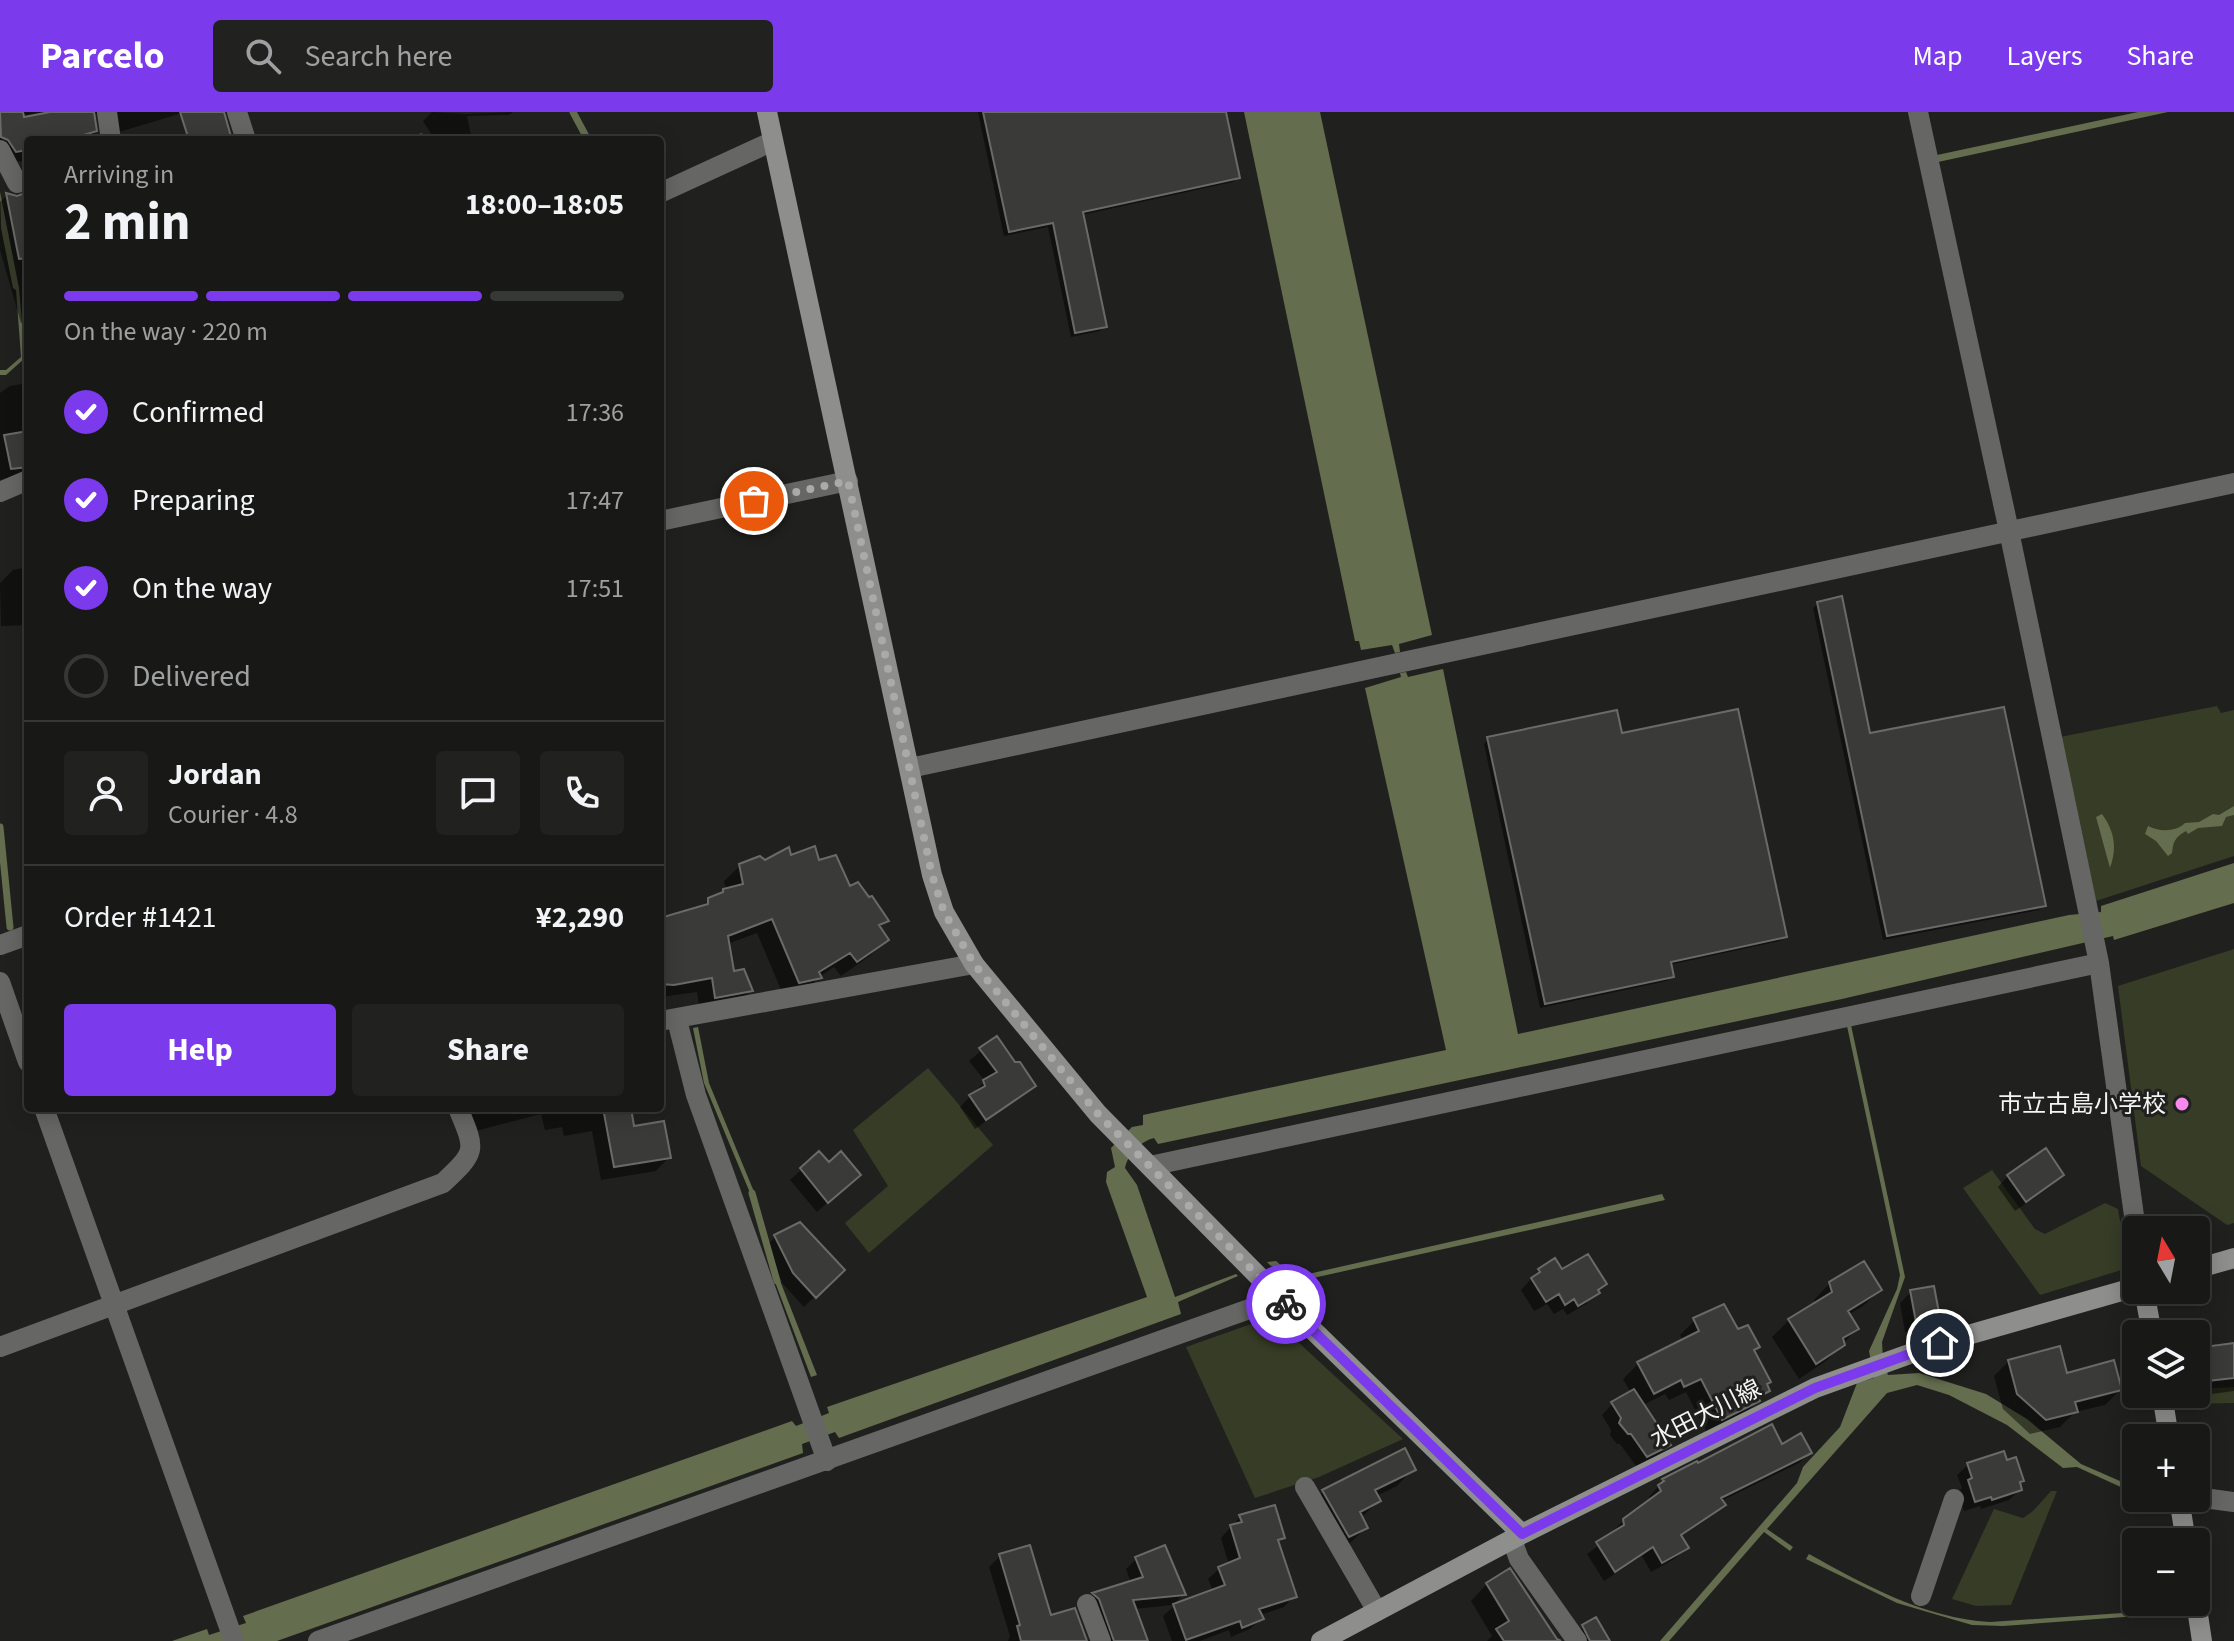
<!DOCTYPE html>
<html lang="en">
<head>
<meta charset="utf-8">
<style>
  :root { --surface:#181916; --page:#21221f; --text:#f1f3f6; --muted:#9fa0a1; --line:#363835; --accent:#7c3aed }
  body { margin:0; font-family:"Source Sans 3","Noto Sans JP",sans-serif; background:var(--page); color:var(--text); height:100vh; display:flex; flex-direction:column; font-size:30px; white-space:nowrap }
  * { box-sizing:border-box; margin:0 }
  p { font-size:26px; color:var(--muted) }
  .icon { flex:none; width:44px; height:44px; fill:none; stroke:currentColor; stroke-width:2; stroke-linecap:round; stroke-linejoin:round }
  .map { position:relative; flex:1; overflow:hidden }
  .side { position:absolute; left:24px; top:24px; width:640px; height:976px; display:flex; flex-direction:column; background:var(--surface); border-radius:8px; box-shadow:0 4px 20px #0003,0 0 0 2px var(--line) }
  .side>* { flex:none }
  .needle { width:52px; rotate:350deg }
  .controls { position:absolute; left:2122px; top:1104px; display:grid; gap:16px }
  .controls a { display:grid; place-items:center; width:88px; height:88px; border-radius:8px; background:var(--surface); box-shadow:0 4px 20px #0003,0 0 0 2px var(--line); font-size:40px }
  .pin { position:absolute; display:grid; place-items:center; width:68px; height:68px; color:#fff; margin:-34px; border:4px solid #fff; border-radius:50%; box-shadow:0 2px 8px #0007 }
  .courier { position:absolute; display:grid; place-items:center; width:80px; height:80px; margin:-40px; border:6px solid #7c3aed; border-radius:50%; background:#fff; color:#222; box-shadow:0 2px 10px #0007 }
  .summary em { font-style:normal; font-weight:700 }
  .summary div { display:flex; flex-direction:column-reverse }
  .summary { display:flex; align-items:center; justify-content:space-between; height:136px; padding:0 40px }
  h1 { font-size:52px; font-weight:700; line-height:60px }
  .bar { display:grid; grid-template-columns:repeat(4,1fr); gap:12px 8px; align-content:center; height:96px; padding:0 40px }
  .bar i { height:10px; border-radius:6px; background:var(--line) }
  .bar .on { background:var(--accent) }
  .bar p { grid-column:span 4 }
  .line { display:flex; align-items:center; gap:20px; padding:0 40px; border-top:2px solid var(--line) }
  .line div { flex:1 }
  .round { display:grid; place-items:center; flex:none; width:84px; height:84px; border-radius:8px; background:var(--page) }
  ol { padding:0 40px; list-style:none }
  li { display:flex; align-items:center; gap:24px; height:88px }
  li p { margin-inline-start:auto }
  li .icon { padding:8px; border-radius:50%; background:var(--accent); color:#fff; stroke-width:4 }
  li:last-child { color:var(--muted) }
  li i { width:44px; height:44px; border:4px solid var(--line); border-radius:50% }
  .button { display:flex; gap:16px; margin-top:auto; padding:16px 40px }
  .button a { flex:1; height:92px; border-radius:8px; background:var(--accent); color:#fff; font-size:32px; font-weight:700; line-height:92px; text-align:center }
  .button a+a { background:var(--page); color:var(--text) }
  header { display:flex; align-items:center; gap:48px; box-sizing:border-box; height:112px; padding:0 40px; background:var(--accent); color:#fff }
  header strong { font-size:38px }
  nav { display:flex; gap:44px; margin-inline-start:auto; font-size:28px }
  .search { width:560px; height:72px; background:var(--page); display:flex; align-items:center; gap:20px; box-sizing:border-box; padding:0 28px; border-radius:8px; color:var(--muted); font-size:30px }
  .map>svg:first-child { display:block }
  .green { fill:#363c25 }
  .water { fill:#646d4e }
  .shadow { fill:#0007 }
  .lines { fill:none; stroke-linecap:round; stroke-linejoin:round }
  .stream { stroke:#646d4e; stroke-width:7 }
  .building { fill:#3a3b38; stroke:#6a6b68; stroke-width:2 }
  .street { stroke:#666765; stroke-width:20 }
  .secondary { stroke:#8e8f8c; stroke-width:20 }
  .done { stroke:#aaaaa8; stroke-width:8; stroke-dasharray:0 14.4 }
  .route { stroke:#7c3aed; stroke-width:10 }
  .poi-dot { fill:#f788ec; stroke:#20211e; stroke-width:3 }
  .labels { text-anchor:middle; dominant-baseline:central; stroke-width:6; stroke-linejoin:round; paint-order:stroke }
  .poi-label { font-size:24px; fill:#f4f4f2; stroke:#20211e; text-anchor:end }
  .street-label { font-size:24px; fill:#f4f4f2; stroke:#20211e }
</style>
</head>
<body>
<header>
<strong>Parcelo</strong>
<div class="search"><svg class="icon" aria-label="search" viewBox="0 0 24 24"><circle cx="10" cy="10" r="6"/><path d="M15 15l6 6"/></svg>Search here</div>
<nav><a>Map</a><a>Layers</a><a>Share</a></nav>
</header>
<div class="map">
<svg width="2234" height="1529" viewBox="0 0 2234 1529">
  <rect width="100%" height="100%" fill="#20211e"/>
  <path class="green" d="M2217 594 2221 601 2234 598V744L2096 789 2060 625Z
    M2234 837V1111L2227 1113 2141 1054 2118 874Z
    M928 956 993 1033 869 1141 845 1111 888 1074 853 1018Z
    M1992 1058 2035 1117 2045 1122 2105 1091 2118 1097 2128 1156 2040 1183 1963 1076Z
    M1271 1205 1403 1327 1319 1365 1255 1386 1186 1235Z
    M2234 1275V1291L2186 1292 2185 1282H2196V1277Z
    M2051 1379H2057L2011 1493 1976 1494 1952 1487 1994 1397 2023 1406 2033 1399Z"/>
  <path class="water" d="M1244 0H1320L1432 523 1399 532 1400 540 1395 541 1392 533 1361 538 1359 529H1355Z
    M2138 0H2168L1938 50 1937 43Z
    M0 80 19 176 25 246 6 263H0V258H6L21 245 16 178 13 176 1 116Z
    M1443 557 1518 922 2069 803 2101 800V794L2234 751V791L2114 828 2113 824 1842 887 1158 1032 1154 1026C1141 1029 1128 1042 1125 1056L1137 1073 1175 1185 1236 1162 1238 1164 1178 1190 1181 1202 839 1326 835 1320 802 1332 803 1341 277 1529H172L207 1517 209 1523 246 1511 243 1504 792 1309 796 1314 829 1301 827 1295 1147 1185 1106 1070 1107 1060 1115 1055 1111 1036 1132 1015 1143 1013V1003L1446 938 1365 576 1401 565 1400 561 1406 560 1408 565Z
    M2234 694V703L2226 705 2222 714 2198 716 2188 722 2186 719C2175 725 2173 730 2172 741L2168 744 2156 729 2145 722 2148 714C2159 720 2176 720 2185 711L2199 710 2213 702 2219 703Z
    M2102 702C2115 720 2117 736 2110 756L2096 705Z
    M1851 913 1905 1165 1882 1230 1883 1248 1888 1263 1919 1261 1986 1282 2027 1307 2081 1352 2136 1376V1382L2077 1355 2063 1356 2007 1313 1949 1283 1917 1273 1887 1281 1767 1417 1793 1435 1790 1439 1764 1420 1669 1529H1660L1797 1371 1803 1355 1840 1315 1857 1271 1874 1266 1869 1239 1897 1177 1900 1163 1847 914Z
    M698 915 709 971 757 1087 753 1088 704 971 693 916Z
    M1662 1082 1665 1088 1295 1170 1276 1154H1271L1267 1150 1276 1149 1295 1165Z
    M777 1161 817 1263 811 1265 772 1162Z
    M1809 1442C1865 1473 1924 1506 1990 1510L2180 1497 2179 1501 2003 1514 1972 1513 1897 1491 1806 1447Z"/>
  <path class="shadow" d="M0 0H92L96 28H28V64H25L22 49 2 52 0 49Z
    M93 0H186L109 23 104 4Z
    M432 0 466 2 513 0 509 3 467 4 472 28H435L423 9Z
    M978 0H1224L1238 65 1233 70 1082 103 1105 214 1100 219 1071 225 1048 115 1004 124Z
    M6 84 17 86 28 98V209L21 211 0 138V90Z
    M28 240V262L25 243Z
    M28 271V368L26 361 0 368V281L10 274Z
    M28 455V513L1 514 0 471 13 458Z
    M1818 491 1869 623 2044 793 2039 798 1883 828 1813 496Z
    M1620 623 1785 824 1780 829 1669 853 1672 864 1667 869 1540 896 1484 632 1488 627Z
    M790 746 818 750 850 777 886 808 878 816 886 828 871 843 841 864 834 855 819 865 804 881 784 885 757 821 727 832 733 861 751 878 736 894 700 900 697 880 660 885V805L661 808 701 796 709 788 726 778 724 769 740 754Z
    M996 926 1033 974 1022 984 975 1017 960 995 985 969 969 949Z
    M466 996H629L633 1017 669 1045 656 1059 601 1068 592 1019 564 1024 562 1015 545 1018 541 1002 472 1020Z
    M819 1042 847 1073 817 1100 790 1068Z
    M2062 1063 2051 1074 2015 1099 1998 1075 2008 1064Z
    M775 1125 842 1158 804 1195 783 1172 765 1136Z
    M1539 1158 1561 1160 1604 1172 1586 1192 1567 1203 1563 1197 1554 1202 1547 1192 1534 1199 1521 1178Z
    M1830 1171 1880 1178 1863 1194 1848 1203 1856 1217 1843 1232 1826 1249 1799 1267 1772 1225 1789 1208 1815 1192 1814 1188Z
    M1911 1180 1938 1205 1927 1216 1905 1220 1900 1191Z
    M1695 1208 1737 1220 1758 1234 1753 1239 1768 1278 1743 1304 1707 1321 1686 1280 1669 1288 1665 1282 1643 1293 1669 1333 1658 1343 1636 1354 1620 1332H1617L1610 1323 1611 1318 1602 1303 1612 1292 1631 1281 1623 1267 1638 1252 1683 1230 1680 1223Z
    M2234 1233V1279L2183 1286V1282H2196V1238Z
    M2009 1249 2066 1263 2120 1278 2105 1293 2075 1300 2060 1315 2030 1322 2003 1297 1994 1264Z
    M1782 1335 1810 1341 1799 1351 1721 1389 1723 1393 1713 1403 1680 1425 1686 1435 1676 1446 1651 1460 1642 1444 1604 1469 1587 1442 1614 1422 1613 1419 1624 1408 1651 1389 1649 1385 1664 1368Z
    M1968 1353 2018 1372 2020 1378 2009 1388 1981 1397 1980 1394 1964 1399 1958 1380 1962 1376 1957 1363Z
    M1413 1357 1397 1374 1376 1384 1378 1389 1361 1406 1366 1416 1349 1432 1307 1397 1323 1380Z
    M1240 1405 1282 1426 1277 1431 1294 1484 1284 1495 1260 1503 1261 1507 1250 1517 1231 1525 1229 1518 1200 1529H1172L1163 1504 1174 1494 1213 1479 1208 1467 1219 1457 1229 1453 1221 1426Z
    M1000 1444 1050 1506 1077 1529H1008L1010 1524 989 1455Z
    M1136 1447 1184 1482 1173 1493 1134 1497 1146 1529H1099L1083 1493 1093 1482 1131 1471 1126 1457Z
    M1487 1472 1541 1529H1487L1492 1524 1471 1489Z
    M1583 1515 1607 1529H1582L1578 1520Z"/>
  <g class="lines">
    <path class="stream" d="M573 0 588 28
      M421 25 423 28
      M0 715 10 815
      M752 1081 777 1169"/>
  </g>
  <path class="building" d="M0 0H23L24 5 50 0H94L97 19 67 28H28V38L16 40 8 28 1 25Z
    M180 0H224L232 28H189Z
    M983 0H1226L1240 66 1083 100 1107 215 1075 221 1053 111 1009 120Z
    M28 80V146L19 147 6 81 17 84Z
    M28 319V355L11 357 4 323Z
    M1842 484 1870 621 2004 595 2046 794 1887 824 1817 490Z
    M1738 597 1787 825 1671 850 1674 865 1545 892 1487 625 1617 598 1622 621Z
    M815 734 819 748 836 743 850 774 858 770 869 785 872 784 889 809 879 813 889 828 857 850 850 841 819 860 822 866 799 871 772 807 728 824 734 859 744 857 753 879 715 886 712 866 674 873 660 872V806L708 792V786L723 780V777L743 772 739 752 760 744 765 748 789 735 791 743Z
    M997 924 1015 950H1020L1036 974 986 1008 969 983 985 974 983 968 997 960 979 936Z
    M603 996H631L634 1014 664 1009 671 1046 614 1055Z
    M2046 1036 2064 1063 2026 1090 2007 1063Z
    M819 1039 829 1050 841 1039 861 1063 828 1091 800 1056Z
    M800 1110 845 1158 816 1186 793 1161 774 1123Z
    M1588 1142 1607 1172 1598 1178 1600 1181 1578 1194 1574 1187 1565 1193 1559 1182 1546 1190 1531 1166 1540 1160 1538 1157 1555 1146 1562 1157Z
    M1864 1149 1882 1178 1848 1199 1859 1217 1843 1226 1845 1233 1816 1252 1788 1207 1832 1180 1829 1170Z
    M1934 1174 1940 1206 1916 1210 1910 1178Z
    M1724 1192 1738 1217 1748 1213 1760 1235 1754 1238 1771 1270 1767 1272 1770 1279 1758 1285 1760 1289 1722 1308 1701 1267 1684 1275 1681 1268 1654 1282 1637 1250 1699 1219 1693 1206Z
    M2234 1231V1266L2199 1270 2196 1236Z
    M2060 1234 2067 1261 2114 1248 2122 1278 2075 1290 2078 1300 2046 1308 2017 1282 2008 1248Z
    M1634 1277 1671 1333 1647 1345 1631 1322H1628L1619 1311 1621 1306 1611 1290Z
    M1772 1312 1782 1332 1801 1321 1812 1341 1721 1386 1726 1393 1681 1423 1689 1436 1662 1451 1653 1435 1615 1460 1596 1430 1624 1413 1623 1407 1661 1379 1658 1373 1664 1369 1662 1367 1697 1349 1698 1351Z
    M1405 1336 1416 1358 1375 1378 1381 1389 1360 1400 1368 1416 1349 1425 1322 1378Z
    M2004 1339 2007 1348 2016 1345 2024 1369 2020 1370 2022 1378 1992 1388 1991 1385 1975 1390 1968 1368 1972 1366 1967 1351Z
    M1275 1393 1285 1426 1278 1428 1297 1485 1259 1497 1264 1507 1242 1516 1240 1509 1186 1528 1173 1492 1225 1473 1218 1455 1240 1446 1230 1413 1242 1410 1239 1403Z
    M1030 1433 1051 1503 1075 1496 1087 1529H1021L1017 1514 1020 1513 999 1442Z
    M1165 1433 1186 1483 1133 1488 1148 1529H1114L1099 1487 1092 1481 1143 1465 1135 1445Z
    M1510 1456 1557 1527 1561 1529H1504L1496 1517 1509 1509 1486 1471Z
    M1596 1505 1610 1529H1590L1582 1513Z"/>
  <g class="lines">
    <path class="street" d="M107 0 111 28
      M237 0 246 28
      M1918 0 2009 419 2099 851 2136 1118
      M0 38 17 71
      M660 81 773 29
      M0 380 28 368
      M660 409 848 369
      M910 656 2234 371
      M0 833 28 823
      M0 870 28 950
      M677 908 696 983 827 1349
      M660 909 974 852
      M44 996 234 1529
      M1150 1054 2099 851
      M0 1235 443 1071C477 1039 476 1039 458 996
      M1305 1375 1377 1499
      M2196 1385 2234 1390
      M1512 1428 1519 1447 1577 1529
      M1921 1484 1954 1387
      M1087 1492 1101 1529
      M318 1529 1280 1186"/>
    <path class="secondary" d="M767 0 932 763 944 800 974 852 1098 1002 1280 1186 1522 1422
      M2196 1157 2234 1146
      M2144 1178 2152 1222
      M2162 1282 2169 1326
      M2179 1386 2186 1430
      M2196 1490 2202 1529
      M1321 1529 1522 1422 1815 1276 1940 1231 2136 1175"/>
  </g>
  <g class="lines">
    <path class="done" d="M754 389 848 369 932 763 944 800 974 852 1098 1002 1286 1192"/>
    <path class="route" d="M1286 1192 1522 1422 1815 1276 1940 1231"/>
  </g>
  <circle class="poi-dot" cx="2182" cy="992" r="8"/>
  <g class="labels">
    <g class="poi-label">
      <text x="2166" y="992">市立古島小学校</text>
    </g>
    <g class="street-label">
      <text transform="translate(1706 1302) rotate(-27)">水田大川線</text>
    </g>
  </g>
</svg>
<div class="controls">
<a><svg class="needle" viewBox="-14 -14 28 28"><path d="M0-13l5 13h-10z" fill="#e53935"/><path d="M0 13l5-13h-10z" fill="#9fa0a1"/></svg></a>
<a><svg class="icon" aria-label="layers" viewBox="0 0 24 24"><path d="M12 4l9 5-9 5-9-5zM3 14l9 5 9-5"/></svg></a>
<a>+</a>
<a>−</a>
</div>
<div class="pin" style="left:754px;top:389px;background:#ea580c"><svg class="icon" aria-label="bag" viewBox="0 0 24 24"><path d="M5 8h14l-1 12H6zM9 8a3 3 0 0 1 6 0"/></svg></div>
<div class="pin" style="left:1940px;top:1231px;background:#1f2937"><svg class="icon" aria-label="home" viewBox="0 0 24 24"><path d="M3 11l9-7 9 7M6 9v11h12V9"/></svg></div>
<div class="courier" style="left:1286px;top:1192px"><svg class="icon" aria-label="bike" viewBox="0 0 24 24"><circle cx="6" cy="16" r="4"/><circle cx="18" cy="16" r="4"/><path d="M6 16l4-8h5l3 8M10 8l3 8H6M13 5h3"/></svg></div>
<section class="side">
<div class="summary"><div><h1>2 min</h1><p>Arriving in</p></div><em>18:00–18:05</em></div>
<div class="bar"><i class="on"></i><i class="on"></i><i class="on"></i><i></i><p>On the way · 220 m</p></div>
<ol>
<li><svg class="icon" aria-label="check" viewBox="0 0 24 24"><path d="M5 12l5 5 9-10"/></svg>Confirmed<p>17:36</p></li>
<li><svg class="icon" aria-label="check" viewBox="0 0 24 24"><path d="M5 12l5 5 9-10"/></svg>Preparing<p>17:47</p></li>
<li><svg class="icon" aria-label="check" viewBox="0 0 24 24"><path d="M5 12l5 5 9-10"/></svg>On the way<p>17:51</p></li>
<li><i></i>Delivered</li>
</ol>
<div class="line" style="height:144px"><a class="round"><svg class="icon" aria-label="person" viewBox="0 0 24 24"><circle cx="12" cy="8" r="4"/><path d="M4 21q1-7 8-7t8 7"/></svg></a><div><b>Jordan</b><p>Courier · 4.8</p></div><a class="round"><svg class="icon" aria-label="chat" viewBox="0 0 24 24"><path d="M4 5h16v11H9l-5 4z"/></svg></a><a class="round"><svg class="icon" aria-label="phone" viewBox="0 0 24 24"><path d="M5 4h4l2 5-3 2q2 4 5 5l2-3 5 2v4C11 20 4 13 5 4z"/></svg></a></div>
<div class="line" style="height:104px"><div>Order #1421</div><b>¥2,290</b></div>
<div class="button"><a>Help</a><a>Share</a></div>
</section>
</div>
</body>
</html>
